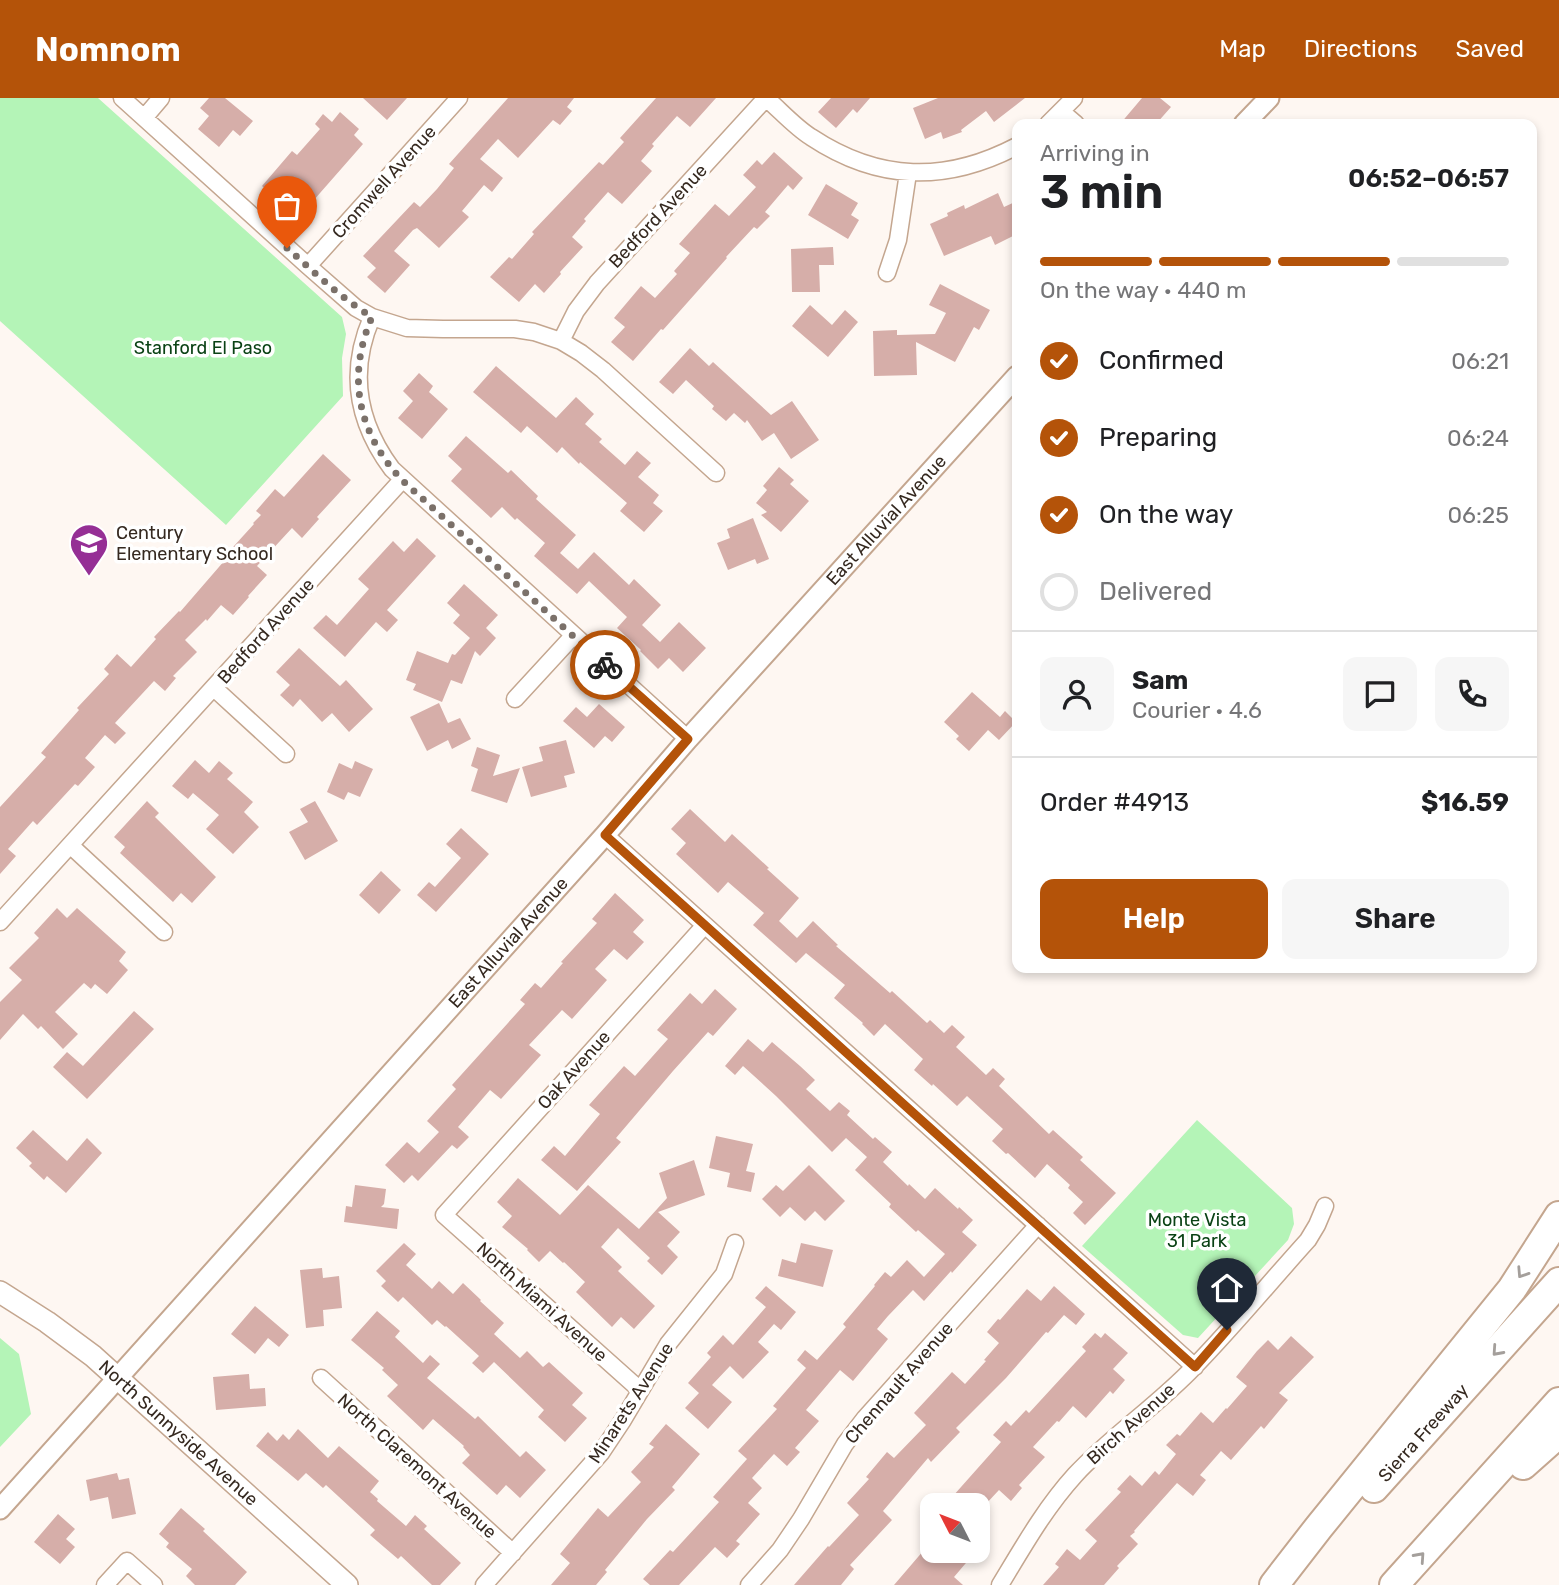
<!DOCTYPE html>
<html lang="en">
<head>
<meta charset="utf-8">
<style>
  :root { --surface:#fff; --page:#f6f6f6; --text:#202124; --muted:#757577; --line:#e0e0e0; --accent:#b45309 }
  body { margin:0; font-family:Rubik,sans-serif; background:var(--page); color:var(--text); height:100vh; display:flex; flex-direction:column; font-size:26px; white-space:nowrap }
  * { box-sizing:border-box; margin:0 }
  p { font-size:23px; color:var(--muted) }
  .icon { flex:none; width:38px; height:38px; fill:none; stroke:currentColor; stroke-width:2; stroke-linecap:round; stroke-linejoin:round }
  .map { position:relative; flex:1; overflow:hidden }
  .side { position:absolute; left:1012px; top:21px; width:525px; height:854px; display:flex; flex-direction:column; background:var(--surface); border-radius:14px; box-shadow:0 4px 10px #0003 }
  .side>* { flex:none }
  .needle { width:46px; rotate:312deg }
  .buttons { position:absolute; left:920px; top:1395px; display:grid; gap:14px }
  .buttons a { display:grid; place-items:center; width:70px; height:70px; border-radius:14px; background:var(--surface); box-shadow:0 4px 10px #0003; font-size:35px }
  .pin { position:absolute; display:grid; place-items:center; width:60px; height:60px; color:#fff; margin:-72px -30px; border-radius:50% 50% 50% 0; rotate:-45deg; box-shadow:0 0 7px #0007 }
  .pin .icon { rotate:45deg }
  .courier { position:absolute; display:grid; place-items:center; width:70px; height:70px; margin:-35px; border:5px solid #b45309; border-radius:50%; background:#fff; color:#222; box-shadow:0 2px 9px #0007 }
  .summary em { font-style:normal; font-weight:600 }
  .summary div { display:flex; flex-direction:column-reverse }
  .summary { display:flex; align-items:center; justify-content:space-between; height:119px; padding:0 28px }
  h1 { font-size:46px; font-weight:600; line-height:52px }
  .bar { display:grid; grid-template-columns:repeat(4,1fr); gap:10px 7px; align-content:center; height:84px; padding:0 28px }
  .bar i { height:9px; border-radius:5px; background:var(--line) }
  .bar .active { background:var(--accent) }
  .bar p { grid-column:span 4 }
  .line { display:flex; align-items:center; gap:18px; padding:0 28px; border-top:2px solid var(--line) }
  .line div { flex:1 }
  .round { display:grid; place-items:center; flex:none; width:74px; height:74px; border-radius:14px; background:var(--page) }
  ol { padding:0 28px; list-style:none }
  li { display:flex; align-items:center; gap:21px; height:77px }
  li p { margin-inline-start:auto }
  li .icon { padding:7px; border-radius:50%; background:var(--accent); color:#fff; stroke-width:4 }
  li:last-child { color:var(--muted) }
  li i { width:38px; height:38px; border:4px solid var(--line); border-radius:50% }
  .cta { display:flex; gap:14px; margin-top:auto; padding:14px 28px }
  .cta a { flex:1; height:80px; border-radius:14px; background:var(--accent); color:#fff; font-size:28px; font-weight:600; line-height:80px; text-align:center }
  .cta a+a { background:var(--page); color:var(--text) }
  header { display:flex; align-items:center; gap:42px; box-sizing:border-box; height:98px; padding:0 35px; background:var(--accent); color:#fff }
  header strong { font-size:33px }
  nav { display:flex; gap:38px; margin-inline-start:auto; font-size:24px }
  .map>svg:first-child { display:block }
  .green { fill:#b4f4b7 }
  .building { fill:#d6aea9 }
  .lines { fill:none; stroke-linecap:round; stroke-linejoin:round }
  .minor-casing { stroke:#c4a68f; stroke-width:19 }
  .tertiary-casing { stroke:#c4a68f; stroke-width:23 }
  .secondary-casing { stroke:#c4a68f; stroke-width:24 }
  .motorway-casing { stroke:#c4a68f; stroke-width:32 }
  .minor { stroke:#fff; stroke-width:16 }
  .tertiary { stroke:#fff; stroke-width:19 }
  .secondary { stroke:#fff; stroke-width:21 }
  .motorway { stroke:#fff; stroke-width:28 }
  .oneway { stroke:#a49f9b }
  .done { stroke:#7b716a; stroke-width:7; stroke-dasharray:0 12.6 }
  .route { stroke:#b45309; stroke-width:9 }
  .labels { text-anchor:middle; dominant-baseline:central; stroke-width:7; stroke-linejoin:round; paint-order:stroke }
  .street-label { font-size:18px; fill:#352920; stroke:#fff }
  .park-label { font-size:18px; fill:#0a4215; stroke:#fff }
  .poi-label { font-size:18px; fill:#352920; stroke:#fff; text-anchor:start }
</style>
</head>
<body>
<header>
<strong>Nomnom</strong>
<nav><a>Map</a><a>Directions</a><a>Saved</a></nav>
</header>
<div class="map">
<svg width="1559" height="1487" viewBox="0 0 1559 1487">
  <rect width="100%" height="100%" fill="#fef7f2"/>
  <path class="green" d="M0 0H98L342 219 346 236 342 260 343 298 226 427 0 223Z
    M1197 1022 1292 1110 1294 1126 1288 1142 1198 1240 1183 1237 1082 1148Z
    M0 1240 19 1256 31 1316 0 1349Z"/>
  <path class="building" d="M209 0H225L253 23 240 38 233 32 219 49 198 31 209 18 200 10Z
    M363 0H407L387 22Z
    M508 0H574L567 9 572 13 560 27 553 22 518 60 498 41 480 61 503 80 492 94 484 87 462 113 469 119 439 150 417 130 413 132 394 153 410 167 385 195 367 179 376 170 363 158 414 104 420 109 437 91 454 70 449 66Z
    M656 0H716L690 29 677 18 652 46 654 48 641 63 652 73 622 106 608 94 584 121 586 123 572 139 583 149 560 174 561 176 544 195 535 186 519 204 490 179 509 159 512 161 534 136 532 134 599 64 603 67 624 44 620 40Z
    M831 0H870L857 15 853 11 836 30 818 14Z
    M938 0H1025L994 24 986 13 961 32 962 34 943 41 941 34 925 41 913 10Z
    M1142 0H1160L1171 9 1156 26H1120Z
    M340 14 359 31 354 37 363 46 313 103 306 97 292 113 262 88 292 53 297 57 320 31 315 26 323 16 332 24Z
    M774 54 803 80 793 92 788 87 765 114 770 118 757 131 754 129 726 159 727 160 663 232 661 231 633 263 611 244 625 229 614 220 641 188 655 200 677 176 674 173 690 155 679 146 715 106 729 118 756 89 743 77 757 62 762 67Z
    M826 86 858 105 851 117 859 122 848 141 808 117Z
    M998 95 1004 109 1017 103V136L995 147 991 138 944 158 930 126 948 118 947 115 964 107 965 111Z
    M833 149 834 167H819L820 194H792L791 151Z
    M940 186 990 212 979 232 974 229 955 264 916 244 917 277 874 278 873 233 897 232V237L935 236 946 215 929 207Z
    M810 207 832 227 845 212 858 224 828 259 792 228Z
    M690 250 709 268 713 264 771 317 792 303 819 342 791 361 774 335 762 343 747 322 745 325 734 315 726 323 712 311 714 308 686 282 673 296 659 284Z
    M496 268 556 320 576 299 594 316 585 326 602 341 599 344 625 367 637 353 651 365 638 379 659 397 653 405 663 413 644 434 620 413 627 405 580 364 579 366 562 349 557 355 527 328 521 335 473 294Z
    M419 275 433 288 429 294 448 311 422 341 398 320 413 303 403 293Z
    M466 338 508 375 511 372 538 398 536 401 576 437 560 455 578 471 594 454 629 487 634 481 661 507 642 527 660 544 679 524 706 550 683 574 669 560 658 571 640 553 641 552 617 530 627 519 589 483 577 496 534 458 545 445 517 420 515 422 502 409 491 420 451 383 462 371 448 358Z
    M323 356 351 382 317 419 319 421 302 440 292 430 257 468 267 477 248 498 249 499 233 517 221 507 207 523 206 521 185 542 197 554 173 578 176 580 165 593 154 583 115 625 126 635 115 646 105 637 85 660 95 669 78 688 75 686 37 727 33 723 8 751 16 758 0 776V709L46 659 41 655 79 612 77 610 109 576 104 571 117 556 131 569 156 541 154 539 179 513 180 514 225 462 223 460 254 426 253 425 261 417 256 413 275 391 284 399Z
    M779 369 794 382 790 386 809 403 781 434 761 417 767 414 756 405 767 392 763 388Z
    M753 420 769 461 757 466 755 461 728 472 717 445 730 440 727 431Z
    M417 440 436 458 387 512 398 522 387 534 376 524 345 559 313 530 326 517 337 527 369 491 358 481 393 443 404 454Z
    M464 486 498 517 486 530 496 540 480 558 475 553 462 586 451 582 442 604 413 592 416 586 406 582 417 553 448 565 452 556 455 557 470 540 453 525 460 517 447 505Z
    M299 550 340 588 346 582 373 611 349 634 332 615 322 624 300 601 293 609 280 597 290 587 276 574Z
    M972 594 1000 619 1005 613 1016 624 999 642 988 632 969 653 956 641 959 638 944 624Z
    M439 605 448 625 460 620 471 641 452 651 448 642 427 653 410 619Z
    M599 606 625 629 612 644 605 638 594 650 563 623 576 609 587 619Z
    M566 642 575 675 564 678 567 689 531 699 522 669 543 663 539 649Z
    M477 649 500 657 493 678 520 670 507 705 471 693 478 671 471 668Z
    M195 662 209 675 219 663 233 675 227 681 253 704 244 714 259 729 233 756 206 731 219 717 193 695 188 701 172 688Z
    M355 663 373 671 360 699 348 694 344 702 327 694 339 665 352 671Z
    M147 703 159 715 155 719 216 779 192 805 181 795 173 804 120 755 125 749 114 739Z
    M315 703 338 743 305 762 289 734 308 724 300 711Z
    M690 711 725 744 732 736 769 770 767 771 799 800 779 823 797 840 813 823 838 847 836 848 890 895 892 893 927 925 930 922 944 935 952 927 965 939 956 949 986 977 993 970 1005 981 999 988 1049 1036 1053 1032 1083 1059 1080 1062 1116 1095 1085 1127 1073 1115 1083 1104 1068 1090 1070 1087 1047 1066 1035 1080 1008 1055 1006 1056 992 1043 1003 1031 981 1011 967 998 957 1008 933 986 932 988 914 972 923 961 885 926 874 938 862 926 863 925 834 900 845 887 806 855 796 865 753 827 764 815 728 784 718 795 676 756 686 745 671 731Z
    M461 730 489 756 436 814 417 797 429 784 435 789 461 760 446 746Z
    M381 773 401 792 379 816 359 797Z
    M615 795 644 822 633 834 644 844 627 862 614 851 595 871 607 882 572 921 562 912 529 947 541 957 501 1001 490 992 458 1029 469 1039 457 1051 452 1047 418 1083 412 1077 404 1085 385 1067 407 1044 419 1055 439 1034 427 1023 456 991 452 987 525 906 520 902 535 885 541 890 563 865 561 864 597 825 592 821Z
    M57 810 67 820 77 810 126 854 119 863 128 872 107 896 95 886 91 891 84 885 55 914 78 936 63 951 41 928 38 931 23 916 0 942V904L22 882 9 870 39 840 34 835Z
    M715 891 737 911 713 938 708 934 673 973 616 1040 621 1044 577 1093 541 1062 554 1048 565 1058 600 1016 589 1007 624 968 635 978 668 941 657 932 690 895 702 906Z
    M134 913 154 931 87 1001 53 969 67 954 83 968Z
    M748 941 763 954 772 944 800 968 815 982 806 991 830 1013 839 1004 850 1013 847 1017 873 1041 875 1039 892 1054 883 1064 908 1088 909 1086 925 1101 935 1090 958 1111 959 1109 973 1122 962 1134 977 1147 952 1175 951 1173 924 1203 913 1192 888 1218 877 1231 888 1241 853 1283 840 1272 806 1312 819 1323 795 1350 800 1354 787 1368 774 1356 752 1380 762 1390 748 1405 760 1416 736 1443 740 1446 727 1460 715 1449 679 1487H650L643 1481 670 1452 673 1454 719 1404 713 1399 747 1361 738 1353 777 1311 773 1308 806 1270 797 1262 805 1252 817 1262 846 1229 843 1226 875 1188 874 1187 885 1174 891 1179 907 1162 924 1179 945 1156 918 1132 916 1134 889 1109 891 1106 855 1072 867 1059 846 1040 832 1054 776 998 743 968 735 977 725 968Z
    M33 1032 67 1063 87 1040 102 1055 66 1095 47 1078 44 1082 29 1068 32 1065 16 1050Z
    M716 1038 753 1046 746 1073 755 1075 751 1094 727 1089 730 1075 709 1070Z
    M694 1062 705 1097 658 1114 680 1134 667 1148 678 1159 662 1177 647 1163 650 1160 618 1130 601 1149 622 1169 618 1173 655 1208 634 1231 621 1219 612 1229 576 1194 585 1184 564 1164 563 1165 550 1153 539 1164 527 1152 528 1151 502 1129 512 1118 497 1104 518 1080 560 1117 588 1087 639 1131 667 1100 659 1075Z
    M809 1067 845 1103 825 1123 815 1113 805 1123 790 1109 780 1119 762 1101 776 1087 783 1093Z
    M355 1087 386 1091 384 1106 381 1109 399 1111 397 1131 344 1124 346 1108 352 1109Z
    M404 1145 416 1156 406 1167 432 1191 439 1183 453 1196 463 1185 481 1202 480 1203 504 1225 494 1236 520 1260 527 1253 543 1269 549 1264 583 1295 572 1307 587 1320 565 1344 538 1319 544 1312 494 1264 483 1275 472 1265 479 1258 446 1228 445 1229 437 1222 432 1227 403 1199 398 1204 381 1188 386 1183 376 1173Z
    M801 1145 833 1152 823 1189 778 1178 782 1161 796 1165Z
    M322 1170 323 1180 339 1178 342 1210 323 1212 324 1228 306 1230 300 1172Z
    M766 1188 796 1214 781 1232 774 1226 758 1244 769 1254 743 1281 730 1268 712 1287 732 1304 708 1331 685 1310 699 1295 688 1285 711 1259 707 1255 723 1237 733 1247 766 1209 755 1200Z
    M1054 1188 1085 1216 1076 1227 1064 1217 1048 1235 1046 1234 1006 1280 956 1330 960 1334 931 1364 928 1360 883 1413 892 1422 850 1467 854 1471 841 1487H794L828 1448 829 1449 859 1417 847 1405 869 1381 866 1379 887 1354 894 1360 926 1327 914 1315 952 1274 965 1286 986 1263 984 1262 999 1245 987 1234 998 1221 1000 1222 1027 1191 1041 1203Z
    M255 1208 289 1237 279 1249 268 1240 255 1256 231 1236Z
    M377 1213 400 1233 395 1239 423 1265 430 1257 440 1266 427 1280 475 1321 478 1318 520 1359 526 1353 546 1372 520 1400 506 1387 497 1397 462 1365 470 1357 463 1349 464 1348 433 1321 423 1332 387 1298 398 1287 382 1272 384 1270 351 1242Z
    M1095 1235 1101 1240 1105 1235 1128 1255 1113 1271 1125 1282 1113 1296 1110 1293 1086 1320 1073 1308 1059 1324 1057 1323 1033 1349 1045 1359 1019 1387 1022 1390 1011 1403 999 1392 985 1407H945L1001 1344 993 1337 1006 1323 1011 1328 1026 1312 1029 1315 1086 1253 1082 1249Z
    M1291 1238 1314 1259 1279 1295 1288 1302 1264 1331 1261 1328 1231 1362 1221 1353 1200 1377 1206 1382 1193 1398 1177 1385 1134 1433 1135 1434 1130 1438 1138 1446 1117 1468 1119 1470 1104 1487H1043L1059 1469 1055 1466 1067 1451 1080 1462 1097 1443 1085 1432 1121 1394 1117 1391 1130 1377 1142 1388 1155 1373 1159 1377 1176 1356 1166 1347 1177 1336 1180 1338 1201 1314 1213 1325 1226 1310 1227 1311 1247 1288 1236 1279 1257 1253 1268 1242 1278 1252Z
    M249 1276 250 1291 265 1290 266 1308 216 1312 213 1279Z
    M666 1326 700 1356 672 1389 675 1392 647 1421 605 1472 607 1474 596 1487H551L570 1465 560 1456 598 1410 608 1419 641 1384 631 1374 654 1349 649 1346Z
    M298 1331 328 1360 339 1348 379 1383 370 1394 378 1401 377 1403 406 1428 415 1417 427 1428 424 1431 461 1465 440 1487H432L401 1458 398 1461 370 1437 375 1432 326 1387 323 1390 306 1375 298 1383 256 1348 268 1334 277 1343 283 1336 289 1342Z
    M117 1375 119 1382 129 1380 136 1416 112 1421 108 1399 90 1403 86 1382Z
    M181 1410 205 1431 203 1433 247 1474 235 1487H195L186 1478 192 1471 166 1449 169 1445 159 1436Z
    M58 1416 75 1431 66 1441 75 1449 60 1466 34 1444Z
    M924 1452H977L954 1479 963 1487H894Z"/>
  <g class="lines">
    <g class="minor-casing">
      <path id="minor" d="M122 0 308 168 356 210 372 219 407 230 443 231H515L534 234 561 243 581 255 603 272 716 375
        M766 0C781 13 795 29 811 39 879 84 946 85 1017 48
        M1062 14 1076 26
        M144 20 161 0
        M1048 26 1074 0
        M308 168 459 0
        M887 175 898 142 908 75
        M372 219C348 274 357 324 392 371L688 641
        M561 243 576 213 597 185 766 0
        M214 590 286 656
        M515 601 573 538
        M605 737 1195 1269
        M70 747 164 834
        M0 824 402 382
        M321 1280 513 1455
        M640 1292 444 1117 705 827
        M105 1487 127 1463 154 1487
        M484 1487 601 1355 623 1322 668 1246 724 1176 735 1145
        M749 1487 780 1452 801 1421 845 1346 865 1320 1038 1127
        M1000 1487C1023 1449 1045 1410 1075 1377 1111 1338 1157 1308 1194 1269 1233 1229 1270 1184 1308 1142L1317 1127 1325 1108"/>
    </g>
    <g class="tertiary-casing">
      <g id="tertiary">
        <path d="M1244 26 1269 0"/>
        <path id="s1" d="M0 1411 605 737 688 641 1017 278"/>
      </g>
    </g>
    <g class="secondary-casing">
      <g id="secondary">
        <path id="s2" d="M0 1194 47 1224 93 1258 347 1487"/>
      </g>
    </g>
    <g class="motorway-casing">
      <g id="motorway">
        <path d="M1523 1367 1559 1335"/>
        <path id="s3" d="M1374 1390 1559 1184"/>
        <path d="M1274 1487 1319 1429 1512 1191 1559 1118"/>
        <path d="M1394 1487 1559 1304"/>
      </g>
    </g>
    <use href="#minor" class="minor"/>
    <use href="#tertiary" class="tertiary"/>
    <use href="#secondary" class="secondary"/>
    <use href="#motorway" class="motorway"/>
  </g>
  <defs><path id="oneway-chevron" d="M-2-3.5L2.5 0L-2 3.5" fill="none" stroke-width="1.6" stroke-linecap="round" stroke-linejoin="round" transform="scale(1.75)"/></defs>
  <g class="oneway">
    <use href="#oneway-chevron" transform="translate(1522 1175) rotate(123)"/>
    <use href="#oneway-chevron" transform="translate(1497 1253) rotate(132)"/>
    <use href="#oneway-chevron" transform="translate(1420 1459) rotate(-48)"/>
  </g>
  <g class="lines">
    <path class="done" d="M287 150C314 174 341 200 372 219 346 279 358 335 402 382L605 567"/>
    <path class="route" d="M605 567 688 641 605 737 1195 1269 1227 1232"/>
  </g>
  <defs>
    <g id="school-pin" transform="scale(2.0125)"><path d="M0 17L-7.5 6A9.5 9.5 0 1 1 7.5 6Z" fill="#952f95" stroke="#fff"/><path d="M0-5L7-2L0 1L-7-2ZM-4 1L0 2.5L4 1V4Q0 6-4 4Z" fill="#fff"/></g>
  </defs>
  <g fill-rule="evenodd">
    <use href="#school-pin" x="89" y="445"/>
  </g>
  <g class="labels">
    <g class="street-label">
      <text transform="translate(384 84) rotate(-48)">Cromwell Avenue</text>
      <text transform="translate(658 118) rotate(-47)">Bedford Avenue</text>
      <text stroke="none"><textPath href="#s1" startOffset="1328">East Alluvial Avenue</textPath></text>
      <text transform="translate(266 533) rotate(-48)">Bedford Avenue</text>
      <text stroke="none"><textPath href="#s1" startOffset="761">East Alluvial Avenue</textPath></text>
      <text transform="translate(574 972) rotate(-48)">Oak Avenue</text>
      <text transform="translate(542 1204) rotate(42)">North Miami Avenue</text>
      <text transform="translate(899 1285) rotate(-49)">Chennault Avenue</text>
      <text transform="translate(631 1305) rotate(-57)">Minarets Avenue</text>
      <text transform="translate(1131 1326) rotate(-42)">Birch Avenue</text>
      <text stroke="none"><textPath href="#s2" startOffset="228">North Sunnyside Avenue</textPath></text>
      <text stroke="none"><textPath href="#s3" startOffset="74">Sierra Freeway</textPath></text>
      <text transform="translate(417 1368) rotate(42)">North Claremont Avenue</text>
    </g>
    <g class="park-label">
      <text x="203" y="250">Stanford El Paso</text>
      <text x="1197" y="1122">Monte Vista<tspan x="1197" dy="21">31 Park</tspan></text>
    </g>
    <g class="poi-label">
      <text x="116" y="435">Century<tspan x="116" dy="21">Elementary School</tspan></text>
    </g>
  </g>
</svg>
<div class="buttons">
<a><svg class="needle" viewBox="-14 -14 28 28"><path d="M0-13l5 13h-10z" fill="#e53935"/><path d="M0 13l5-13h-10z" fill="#757577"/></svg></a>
</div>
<div class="pin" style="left:287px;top:150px;background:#ea580c"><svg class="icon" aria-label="bag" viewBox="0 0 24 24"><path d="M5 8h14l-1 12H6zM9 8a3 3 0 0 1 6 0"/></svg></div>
<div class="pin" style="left:1227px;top:1232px;background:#1f2937"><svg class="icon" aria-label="home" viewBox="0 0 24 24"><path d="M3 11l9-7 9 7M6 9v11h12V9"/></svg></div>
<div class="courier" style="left:605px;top:567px"><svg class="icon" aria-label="bike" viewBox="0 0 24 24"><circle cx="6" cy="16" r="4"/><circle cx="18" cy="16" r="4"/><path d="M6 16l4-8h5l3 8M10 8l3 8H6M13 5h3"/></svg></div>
<section class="side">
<div class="summary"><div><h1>3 min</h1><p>Arriving in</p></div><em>06:52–06:57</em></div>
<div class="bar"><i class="active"></i><i class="active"></i><i class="active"></i><i></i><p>On the way · 440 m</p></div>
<ol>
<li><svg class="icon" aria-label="check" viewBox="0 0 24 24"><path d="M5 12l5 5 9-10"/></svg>Confirmed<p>06:21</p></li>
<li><svg class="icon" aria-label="check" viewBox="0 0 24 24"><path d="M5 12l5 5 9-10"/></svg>Preparing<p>06:24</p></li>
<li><svg class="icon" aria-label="check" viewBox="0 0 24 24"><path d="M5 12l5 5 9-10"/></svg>On the way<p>06:25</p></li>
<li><i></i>Delivered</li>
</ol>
<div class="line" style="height:126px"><a class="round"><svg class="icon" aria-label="person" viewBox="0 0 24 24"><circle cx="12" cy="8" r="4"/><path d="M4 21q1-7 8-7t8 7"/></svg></a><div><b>Sam</b><p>Courier · 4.6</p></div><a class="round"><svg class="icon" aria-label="chat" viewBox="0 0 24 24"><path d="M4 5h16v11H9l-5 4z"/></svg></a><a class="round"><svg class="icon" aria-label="phone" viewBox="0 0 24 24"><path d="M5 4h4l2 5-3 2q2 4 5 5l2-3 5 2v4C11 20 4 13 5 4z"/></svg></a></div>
<div class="line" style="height:91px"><div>Order #4913</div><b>$16.59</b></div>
<div class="cta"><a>Help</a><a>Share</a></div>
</section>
</div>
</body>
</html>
